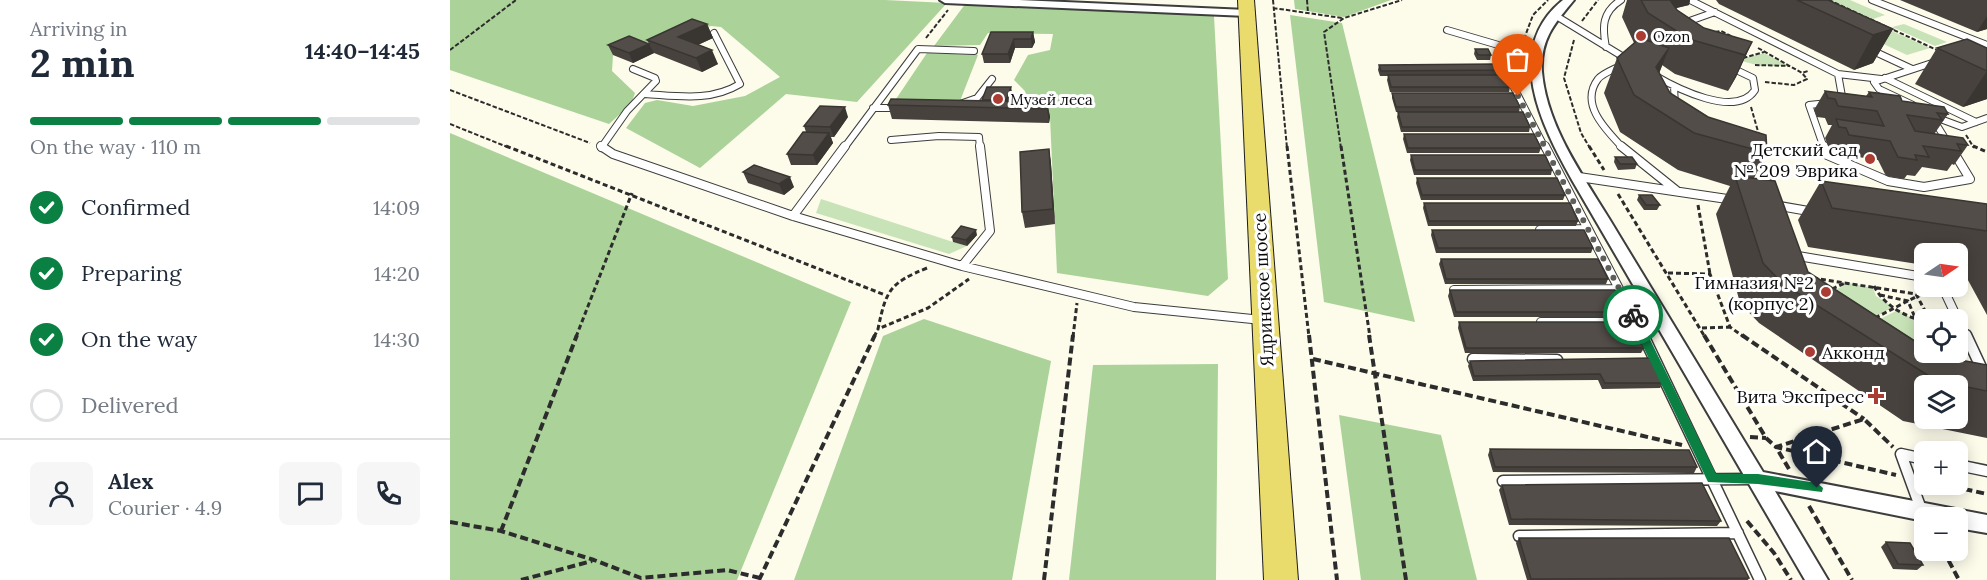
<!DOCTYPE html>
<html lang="en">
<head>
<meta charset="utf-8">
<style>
  :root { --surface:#fff; --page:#f6f6f7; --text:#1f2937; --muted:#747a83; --line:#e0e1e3; --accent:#0b8043 }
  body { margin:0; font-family:Lora,serif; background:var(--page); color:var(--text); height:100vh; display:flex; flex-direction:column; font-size:22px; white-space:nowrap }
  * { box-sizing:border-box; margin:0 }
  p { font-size:20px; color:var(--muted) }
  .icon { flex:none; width:33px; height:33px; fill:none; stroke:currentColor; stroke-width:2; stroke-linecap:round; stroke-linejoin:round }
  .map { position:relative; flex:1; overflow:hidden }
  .panel { display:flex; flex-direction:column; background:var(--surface); width:450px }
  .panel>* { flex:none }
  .needle { width:39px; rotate:77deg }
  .controls { position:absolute; left:1464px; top:243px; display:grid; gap:12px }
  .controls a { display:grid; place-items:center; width:54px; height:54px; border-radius:9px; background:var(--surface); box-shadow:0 3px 15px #0003; font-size:30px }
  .pin { position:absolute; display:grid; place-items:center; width:51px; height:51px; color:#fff; margin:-62px -26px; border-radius:50% 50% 50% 0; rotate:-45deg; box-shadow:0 0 6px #0007 }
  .pin .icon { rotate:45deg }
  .courier { position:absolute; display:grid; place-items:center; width:60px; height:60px; margin:-30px; border:4px solid #0b8043; border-radius:50%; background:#fff; color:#222; box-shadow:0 2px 8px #0007 }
  .head em { font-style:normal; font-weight:700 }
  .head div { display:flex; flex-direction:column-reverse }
  .head { display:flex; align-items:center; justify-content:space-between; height:102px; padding:0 30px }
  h1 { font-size:39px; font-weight:700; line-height:45px }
  .bar { display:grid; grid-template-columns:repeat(4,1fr); gap:9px 6px; align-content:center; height:72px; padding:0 30px }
  .bar i { height:8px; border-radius:4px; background:var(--line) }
  .bar .current { background:var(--accent) }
  .bar p { grid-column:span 4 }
  .line { display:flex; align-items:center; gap:15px; padding:0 30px; border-top:2px solid var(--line) }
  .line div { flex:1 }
  .round { display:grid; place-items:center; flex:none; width:63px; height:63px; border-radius:9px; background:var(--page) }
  ol { padding:0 30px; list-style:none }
  li { display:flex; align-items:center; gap:18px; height:66px }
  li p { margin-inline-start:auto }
  li .icon { padding:6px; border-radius:50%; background:var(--accent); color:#fff; stroke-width:4 }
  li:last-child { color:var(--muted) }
  li i { width:33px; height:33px; border:3px solid var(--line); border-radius:50% }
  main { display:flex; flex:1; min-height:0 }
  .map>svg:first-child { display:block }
  .green { fill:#c9e3b8 }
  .forest { fill:#abd299 }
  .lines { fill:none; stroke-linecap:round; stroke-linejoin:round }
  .lane-far2-casing { stroke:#3d3d3d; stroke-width:8 }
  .lane-far1-casing { stroke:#3d3d3d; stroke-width:10 }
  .lane-casing { stroke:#3d3d3d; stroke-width:13 }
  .street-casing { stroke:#3d3d3d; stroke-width:4 }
  .primary-casing { stroke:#1b1b1b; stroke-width:2 }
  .path-far2 { stroke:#2c2c2c; stroke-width:2; stroke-dasharray:4.5 2; stroke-linecap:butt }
  .path-far1 { stroke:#2c2c2c; stroke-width:3; stroke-dasharray:5 3; stroke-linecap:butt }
  .path { stroke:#2c2c2c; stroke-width:4; stroke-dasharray:8 4; stroke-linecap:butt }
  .lane-far2 { stroke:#fff; stroke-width:6 }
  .lane-far1 { stroke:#fff; stroke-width:8 }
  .lane { stroke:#fff; stroke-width:10 }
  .street { fill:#fff; fill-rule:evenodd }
  .primary { fill:#eadb6d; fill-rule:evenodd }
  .wall { fill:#47423e; fill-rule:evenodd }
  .shaded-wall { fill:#393632 }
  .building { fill:#524d48; stroke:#393632; stroke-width:1.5 }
  .route { fill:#0b8043 }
  .done { stroke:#5f5e58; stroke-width:6; stroke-dasharray:0 10.8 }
  .poi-dot { fill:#ab3c32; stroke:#fff; stroke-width:2 }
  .labels { text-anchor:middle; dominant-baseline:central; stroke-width:6; stroke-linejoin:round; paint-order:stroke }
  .far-poi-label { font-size:15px; fill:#0a0a0a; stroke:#fff; text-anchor:start }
  .poi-label { font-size:18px; fill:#0a0a0a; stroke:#fff; text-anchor:end }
  .street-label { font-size:18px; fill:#0a0a0a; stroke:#fff }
</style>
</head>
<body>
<main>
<section class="panel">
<div class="head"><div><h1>2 min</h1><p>Arriving in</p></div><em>14:40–14:45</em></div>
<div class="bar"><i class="current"></i><i class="current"></i><i class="current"></i><i></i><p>On the way · 110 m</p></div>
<ol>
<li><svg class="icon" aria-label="check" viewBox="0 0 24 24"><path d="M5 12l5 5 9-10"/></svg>Confirmed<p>14:09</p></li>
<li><svg class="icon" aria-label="check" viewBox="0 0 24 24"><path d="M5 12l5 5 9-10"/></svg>Preparing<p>14:20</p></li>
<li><svg class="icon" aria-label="check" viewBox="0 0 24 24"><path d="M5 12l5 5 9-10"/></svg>On the way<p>14:30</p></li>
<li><i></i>Delivered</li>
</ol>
<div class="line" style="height:108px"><a class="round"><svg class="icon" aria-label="person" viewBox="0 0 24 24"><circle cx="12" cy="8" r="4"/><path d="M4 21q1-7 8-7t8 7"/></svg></a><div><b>Alex</b><p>Courier · 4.9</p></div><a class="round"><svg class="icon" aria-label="chat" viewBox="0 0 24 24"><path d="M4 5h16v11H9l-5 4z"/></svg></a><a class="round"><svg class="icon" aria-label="phone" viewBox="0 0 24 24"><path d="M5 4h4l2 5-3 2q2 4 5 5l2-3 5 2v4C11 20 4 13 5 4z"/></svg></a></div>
</section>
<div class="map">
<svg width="1537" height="580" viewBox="0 0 1537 580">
  <rect width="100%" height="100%" fill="#fdfbea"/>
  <path class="green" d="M1381 0H1400L1435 15 1423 19Z
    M1454 24 1497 42 1485 46 1442 27Z
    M1435 28 1480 48 1457 55 1412 34Z
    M1314 53 1338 66H1310L1288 60Z
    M371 199 503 242 517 246 499 254 366 213Z
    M1399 283 1423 288 1426 296 1443 307 1420 320 1379 293Z
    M1448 310 1464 320 1474 322V346L1467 351 1424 322Z"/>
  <path class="forest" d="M0 0H435L497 3 407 102 336 94 250 168 176 128 195 103 207 100 243 106 295 96 330 77 271 27 261 26 184 46 163 55 162 71 185 93 181 104 159 124 0 70Z
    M844 0H941L894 17 845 9Z
    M516 3 764 16 778 279 758 296 607 273 600 117 566 116 575 91 564 80 578 55 600 50 603 34 538 33 530 45 484 46Z
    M840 15 892 23 965 322 874 302Z
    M477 53 528 55 510 101 446 99Z
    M0 133 401 302 287 580H0Z
    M474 319 601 361 562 580H344L433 336Z
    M768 364 766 580H619L643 365Z
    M889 415 991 435 1027 580H911Z"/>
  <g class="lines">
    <g class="lane-far2-casing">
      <path id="lane-far2" d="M1240 0 1388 74 1431 79
        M1422 0 1537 45
        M1103 14 1180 61
        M1231 24 1265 12
        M997 30 1062 49 1087 52
        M1156 47C1152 27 1152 12 1171 0
        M1419 49 1462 69
        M1172 65C1165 69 1153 73 1148 79 1129 104 1156 130 1173 148
        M1388 74 1393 102
        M1204 75C1226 88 1286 119 1305 90L1303 78 1280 67
        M1045 78H1059L1095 148
        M1059 78 1051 56 1062 49
        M1435 78 1526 122
        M1224 86 1225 107
        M195 94C228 96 260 102 290 84L264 33
        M510 104 527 98 542 79
        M1463 105 1429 89 1424 82 1485 62
        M423 108H450
        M1485 117 1512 127 1537 118
        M1481 123 1488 127 1501 148
        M441 140 489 136 529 137 530 148
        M151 148 177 111 206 81 205 78 183 69
        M394 148 468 49 524 51
        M1374 148 1359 105 1378 103"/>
    </g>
    <g class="lane-far1-casing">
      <path id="lane-far1" d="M151 146 163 154 343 216 512 266 684 307 812 320
        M1095 146 1194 337
        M1171 146 1227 191
        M1374 146 1377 155 1438 181 1474 187 1520 179 1500 146
        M1302 160 1314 168 1319 191
        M1129 177 1284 200
        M1324 205 1364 212
        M343 216 395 146
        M1090 230 1138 229
        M1342 255 1474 277
        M512 266 540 231 530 146
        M1492 286 1516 337
        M1004 290 1169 289
        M1091 322H1186"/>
    </g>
    <g class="lane-casing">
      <path id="lane" d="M1193 335 1310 580
        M1516 335 1537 380
        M1023 359 1107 360
        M1508 465 1537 471
        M1053 481 1305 479
        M1471 509 1451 454 1474 459
        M1069 536 1288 533"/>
    </g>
    <g class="street-casing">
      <path id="street" d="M490 0H569L797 10 802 13 797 16 495 3Z
        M1113 0H1124C1105 23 1090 39 1092 72 1097 131 1140 185 1169 235 1217 314 1265 393 1313 472L1537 515V533L1508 528V518H1474V521L1325 491 1378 580H1355L1122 180C1092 126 1052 49 1113 0Z"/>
    </g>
    <g class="primary-casing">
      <path id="primary" d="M788 0H804L848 580H814Z"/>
    </g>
    <path class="path-far2" d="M823 0 837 148
      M857 0 858 13
      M1379 0 1489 51
      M823 8 892 18
      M1132 21 1148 0
      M1265 32 1271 31 1283 37
      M476 38 498 10
      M1074 39 1083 15 1098 0
      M1124 40 1114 78 1131 133 1140 148
      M1308 48 1352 73 1358 71
      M0 50 66 0
      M1293 58 1314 52
      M1305 65 1340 66
      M1315 82 1344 85 1357 79 1352 73
      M0 90 140 143
      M1301 107 1309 135
      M0 124 60 148
      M1516 135 1524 148
      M891 148 874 32 894 18 952 0"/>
    <path class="path-far1" d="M56 146 435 295
      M837 146 859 337
      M891 146 920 337
      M1139 146 1154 170
      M1523 146 1537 152
      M1168 194 1255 337
      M1248 205 1260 274
      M477 268C440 283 436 290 428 329L478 308 519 279
      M1218 273 1260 274 1280 327 1294 337
      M1363 278 1466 294 1480 320
      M1424 286C1434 305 1453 316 1474 321
      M1382 289 1395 283
      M1430 295 1458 301 1466 320
      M1425 318 1481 289
      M1252 328 1280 327
      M126 337 182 193
      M424 337 428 329
      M623 337 627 303"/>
    <path class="path" d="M859 335 887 580
      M919 335 956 580
      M1254 335 1316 438 1326 447 1446 475
      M1292 335 1414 419
      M1495 352 1499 360
      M863 359 1232 445
      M1300 437 1316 438
      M1339 469 1326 447 1414 419 1443 447
      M1491 484 1537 494
      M1359 506 1402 580
      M1297 521 1324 553 1341 580
      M0 522 51 531 144 560 191 578 277 570 310 578
      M51 531 127 335
      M1493 550 1509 580
      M71 580 142 561
      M309 580 425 335
      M594 580 623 335"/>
    <use href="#lane-far2" class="lane-far2"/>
    <use href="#lane-far1" class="lane-far1"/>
    <use href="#lane" class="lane"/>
    <use href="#street" class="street"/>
    <use href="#primary" class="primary"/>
  </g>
  <path class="wall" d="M1177 0H1240L1239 5 1225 8 1227 10 1254 28 1302 42 1286 77 1278 91 1225 74 1212 65 1209 73 1220 93 1317 153 1304 178 1358 272 1489 356 1537 365V438L1453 421 1309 323 1290 303 1266 214 1280 186 1228 170 1170 132 1154 93 1167 58 1184 43 1172 17ZM1474 386H1508V418H1474Z
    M1266 0H1378L1443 29 1423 63 1404 70 1269 4Z
    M1450 0H1537V29L1527 32Z
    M257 24 263 38 248 45 268 64 252 72 204 53 183 63 163 55 158 45 199 44 197 40Z
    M541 32H583L585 42 582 48H565L560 63H534L532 54Z
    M1487 48H1537V99L1513 107 1465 84Z
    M1025 49 1041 55 1040 60H1027L1024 54Z
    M929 65 1050 70 1048 75 1060 87 1059 92H940L937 80 938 76H930L928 70Z
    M1375 91 1416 96 1419 92 1498 114 1485 133H1483L1518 145 1504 165 1502 164 1497 171 1472 167 1465 176 1457 175 1454 179 1436 176 1428 160 1388 154 1385 147 1378 146 1375 138 1382 125H1378L1375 118 1367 117 1364 110Z
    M562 92 559 101 597 102 600 117 599 123 442 119 438 105 532 101Z
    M942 93 1070 107 1069 112H946L942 98Z
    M948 112 1080 127 1079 132H951L947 117Z
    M398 117 384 137H381L383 143 367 165H341L337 154 356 132 354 126Z
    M954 134 1091 148 1089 153H957L953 139Z
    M599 149 601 164 605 224 575 228 572 212Z
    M961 155 1102 170 1101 175H964L960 160Z
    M1165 157 1187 164 1185 169 1168 170 1164 162Z
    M293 172 344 187 334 195 298 183Z
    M967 178 1115 195 1113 200H971L966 183Z
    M1371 181 1537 204V315L1513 271 1508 270V254H1474V265L1358 247 1348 220Z
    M1189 195 1210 205 1207 210H1194L1187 200Z
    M974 203 1128 221 1126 226H978L973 208Z
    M982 230 1143 248 1141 253H986L981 235Z
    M527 235 517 246 503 242 502 237Z
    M991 259 1158 279 1156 284H995L989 264Z
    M1000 290 1175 312 1173 317H1004L998 296Z
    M1009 322 1194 348 1191 353H1015L1008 328Z
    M1200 358 1213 383 1210 388 1152 389 1148 380 1023 381 1018 366 1020 361Z
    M1040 449 1247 467 1244 473 1043 472 1038 455Z
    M1052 485 1271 521 1267 526 1059 525 1049 490Z
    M1069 538 1299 578 1298 580H1077L1066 543Z
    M1436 542 1473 565 1467 570 1443 569 1431 547Z"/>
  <path class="shaded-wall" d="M1211 0H1240L1239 5 1215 11Z
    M1537 16V29L1527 32Z
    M257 24 263 38 234 51 228 37Z
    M1443 29 1423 63 1404 70 1423 35Z
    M583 32 585 42 582 48 581 39Z
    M564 39 565 48 560 63 558 54Z
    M1302 42 1286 77 1278 91 1295 55Z
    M199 44 204 53 183 63 179 53Z
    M1219 48 1205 84 1206 67Z
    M262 50 268 64 252 72 246 58Z
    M1537 71V99L1513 107Z
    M561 87 562 92 557 105 556 100Z
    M597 102 600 117 599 123 597 109Z
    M395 107 398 117 384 137 380 127Z
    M379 133 383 143 367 165 363 155Z
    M599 149 601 164 605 224 603 209Z
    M340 177 344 187 334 195 329 184Z
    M526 230 527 235 517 246 516 240Z"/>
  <path class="building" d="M1191 0H1220L1227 10 1254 28 1302 42 1295 55 1239 39 1198 13Z
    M1347 0H1378L1443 29 1423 35Z
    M242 19 257 24 228 37 262 50 246 58 197 40Z
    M541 32H583L581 39H564L558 54H532Z
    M179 36 199 44 179 53 158 45Z
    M1190 38 1219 48 1206 67 1220 93 1258 117 1316 135 1317 153 1244 133 1184 95 1167 58Z
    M1517 39 1537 48V71L1487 48Z
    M1025 49H1038L1041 55H1028Z
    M1046 64 1050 70 931 71 929 65Z
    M938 75H1054L1060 87H941Z
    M537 87H561L556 100H532Z
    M1375 91 1422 97 1419 92 1450 96 1452 101 1494 107 1498 114 1487 113 1492 120 1457 115 1465 131 1513 138 1518 145 1507 144 1511 151 1473 146 1479 157 1465 155 1467 160 1448 157 1440 141 1399 135 1396 128 1389 127 1386 119 1434 126 1427 111 1388 106 1385 99 1378 98Z
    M942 93H1063L1070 107H946Z
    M441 99 597 102V109L438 105Z
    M370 106 395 107 380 127 354 126Z
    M948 112H1073L1080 127H952Z
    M353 132 379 133 363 155 337 154Z
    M954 134H1084L1091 148H958Z
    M599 149 603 209 572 212 570 152Z
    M961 155H1095L1102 170H965Z
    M1165 157H1182L1187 164H1170Z
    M304 165 340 177 329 184 293 172Z
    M1285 176 1325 181 1358 272 1474 347V352H1483L1489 356 1537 365V391L1487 381 1333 284 1313 263Z
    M967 178H1107L1115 195H972Z
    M1371 181 1537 204V231L1382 208Z
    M1189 195H1202L1210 205H1196Z
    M974 203H1120L1128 221H979Z
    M511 226 526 230 516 240 502 237Z
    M982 230H1134L1143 248H988Z
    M991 259H1148L1158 279H996Z
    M1000 290H1165L1175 312H1006Z
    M1009 322H1181L1194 348H1016Z
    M1200 358 1213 383H1155L1150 374 1024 376 1020 361Z
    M1040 449 1239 450 1247 467H1045Z
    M1252 483 1271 521 1061 519 1052 485Z
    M1069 538H1279L1299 578 1081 579Z
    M1436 542 1460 543 1473 565 1448 564Z"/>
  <path class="route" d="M1183 312 1188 315 1266 474H1308L1367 483 1373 488 1372 492 1308 484 1258 482 1178 315Z"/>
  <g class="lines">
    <path class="done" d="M1068 96 1183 315"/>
  </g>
  <g class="poi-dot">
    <circle cx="1191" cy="36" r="6"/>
    <circle cx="548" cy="99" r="6"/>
    <circle cx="1420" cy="159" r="6"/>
    <circle cx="1376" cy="292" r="6"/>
    <circle cx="1360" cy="352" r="6"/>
    <path d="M1423 387h6v6h6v6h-6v6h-6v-6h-6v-6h6z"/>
  </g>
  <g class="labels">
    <g class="far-poi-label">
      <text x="1203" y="36">Ozon</text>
      <text x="560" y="99">Музей леса</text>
    </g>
    <g class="poi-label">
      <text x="1408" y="149">Детский сад<tspan x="1408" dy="21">№ 209 Эврика</tspan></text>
      <text x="1364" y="282">Гимназия №2<tspan x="1364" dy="21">(корпус 2)</tspan></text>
      <text x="1372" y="352" text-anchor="start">Акконд</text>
      <text x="1414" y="396">Вита Экспресс</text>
    </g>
    <g class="street-label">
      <text transform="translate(813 290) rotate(-93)">Ядринское шоссе</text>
    </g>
  </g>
</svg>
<div class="controls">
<a><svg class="needle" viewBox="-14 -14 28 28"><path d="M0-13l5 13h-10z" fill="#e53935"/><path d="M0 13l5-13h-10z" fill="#747a83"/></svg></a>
<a><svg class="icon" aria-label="locate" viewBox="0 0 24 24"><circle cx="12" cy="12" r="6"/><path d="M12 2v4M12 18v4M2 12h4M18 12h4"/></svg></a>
<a><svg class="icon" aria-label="layers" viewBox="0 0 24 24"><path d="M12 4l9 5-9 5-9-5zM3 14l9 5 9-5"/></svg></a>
<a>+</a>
<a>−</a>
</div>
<div class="pin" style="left:1068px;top:96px;background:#ea580c"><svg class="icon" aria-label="bag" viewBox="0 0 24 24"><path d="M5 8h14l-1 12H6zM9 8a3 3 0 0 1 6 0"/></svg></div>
<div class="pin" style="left:1367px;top:488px;background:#1f2937"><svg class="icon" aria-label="home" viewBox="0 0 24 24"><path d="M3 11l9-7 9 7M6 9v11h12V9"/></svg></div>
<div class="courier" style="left:1183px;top:315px"><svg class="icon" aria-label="bike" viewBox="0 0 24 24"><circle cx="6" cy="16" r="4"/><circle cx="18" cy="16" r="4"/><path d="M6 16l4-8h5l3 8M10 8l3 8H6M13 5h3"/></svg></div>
</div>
</main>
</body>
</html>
